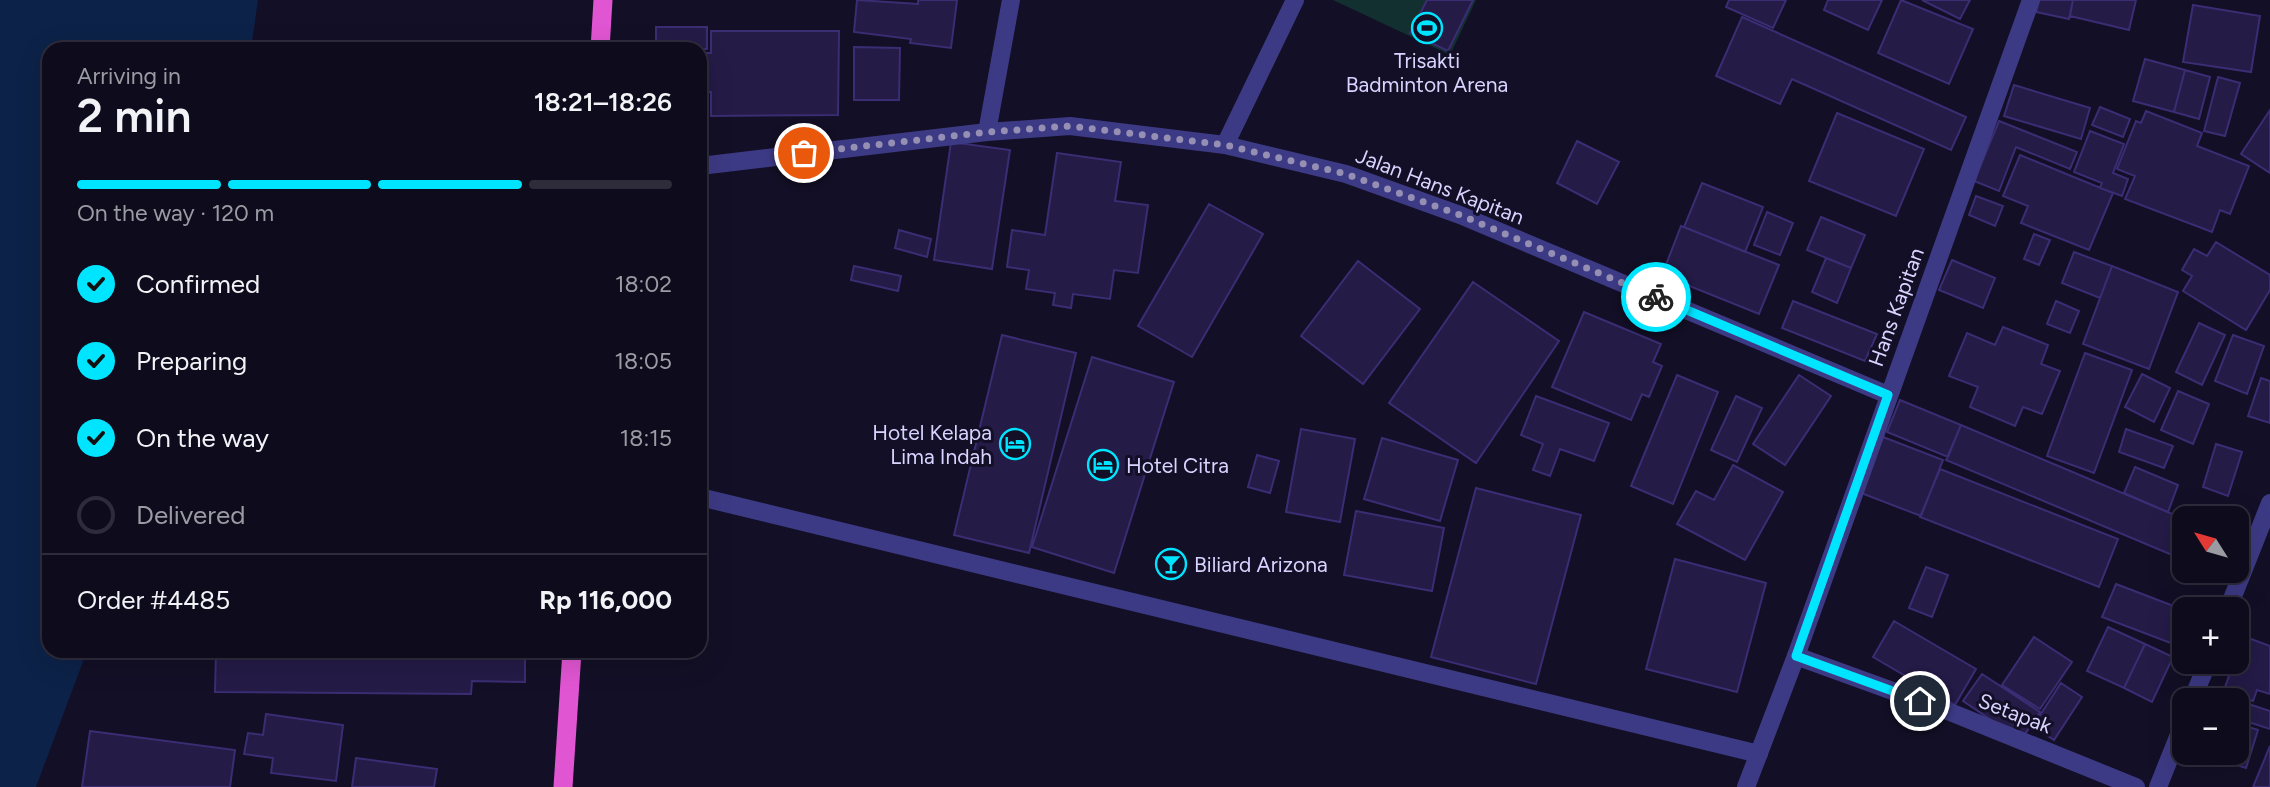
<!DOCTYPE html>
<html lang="en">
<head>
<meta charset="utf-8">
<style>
  :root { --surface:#0e0b1c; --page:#171425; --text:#f1f3f6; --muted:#9b9ba3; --line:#2e2b3b; --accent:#00e5ff }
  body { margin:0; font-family:Figtree,sans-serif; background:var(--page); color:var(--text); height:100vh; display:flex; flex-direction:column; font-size:26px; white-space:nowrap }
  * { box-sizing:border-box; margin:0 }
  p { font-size:23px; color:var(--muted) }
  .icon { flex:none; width:38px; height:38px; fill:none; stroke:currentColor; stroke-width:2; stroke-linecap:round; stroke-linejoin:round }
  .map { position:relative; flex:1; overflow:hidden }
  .sheet { position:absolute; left:42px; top:42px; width:665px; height:616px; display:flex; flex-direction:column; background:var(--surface); border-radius:21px; box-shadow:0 7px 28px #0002,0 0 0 2px var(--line) }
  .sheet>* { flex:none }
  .needle { width:46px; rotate:307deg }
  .fabs { position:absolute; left:2172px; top:506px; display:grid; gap:14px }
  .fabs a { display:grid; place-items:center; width:77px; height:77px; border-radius:14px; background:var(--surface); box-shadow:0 7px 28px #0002,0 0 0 2px var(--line); font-size:35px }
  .pin { position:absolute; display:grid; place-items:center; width:60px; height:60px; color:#fff; margin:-30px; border:4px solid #fff; border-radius:50%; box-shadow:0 2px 7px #0007 }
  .courier { position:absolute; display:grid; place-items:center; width:70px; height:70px; margin:-35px; border:5px solid #00e5ff; border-radius:50%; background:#fff; color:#222; box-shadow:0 2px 9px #0007 }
  .head em { font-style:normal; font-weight:600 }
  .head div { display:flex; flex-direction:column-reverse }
  .head { display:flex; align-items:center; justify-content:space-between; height:119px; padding:0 35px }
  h1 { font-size:46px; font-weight:600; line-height:52px }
  .bar { display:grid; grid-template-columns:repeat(4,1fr); gap:10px 7px; align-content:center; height:84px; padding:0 35px }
  .bar i { height:9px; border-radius:5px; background:var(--line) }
  .bar .on { background:var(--accent) }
  .bar p { grid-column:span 4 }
  .line { display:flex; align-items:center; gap:18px; padding:0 35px; border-top:2px solid var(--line) }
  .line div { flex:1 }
  ol { padding:0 35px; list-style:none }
  li { display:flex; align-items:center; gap:21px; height:77px }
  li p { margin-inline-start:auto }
  li .icon { padding:7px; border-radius:50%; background:var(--accent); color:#111; stroke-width:4 }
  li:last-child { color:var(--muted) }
  li i { width:38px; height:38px; border:4px solid var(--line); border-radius:50% }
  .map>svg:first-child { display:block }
  .green { fill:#12302f }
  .water { fill:#0c2248 }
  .building { fill:#241b47; stroke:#3b2d73; stroke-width:2 }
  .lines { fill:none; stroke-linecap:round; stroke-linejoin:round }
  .minor { stroke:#3d3a85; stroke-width:18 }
  .tertiary { stroke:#3d3a85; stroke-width:18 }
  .trunk { stroke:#e055d1; stroke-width:19 }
  .done { stroke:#948fb3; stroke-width:7; stroke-dasharray:0 12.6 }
  .route { stroke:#00e5ff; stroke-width:9 }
  .labels { text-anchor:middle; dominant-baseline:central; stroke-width:6; stroke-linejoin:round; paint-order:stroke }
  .poi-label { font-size:21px; fill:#d9d4ff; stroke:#130f26; text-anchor:start }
  .street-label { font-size:21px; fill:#d9d4ff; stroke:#130f26 }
</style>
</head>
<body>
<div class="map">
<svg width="2270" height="787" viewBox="0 0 2270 787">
  <rect width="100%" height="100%" fill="#130f26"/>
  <path class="green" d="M1333 0H1476L1450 55Z"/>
  <path class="water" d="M0 0H258L251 49H49V651H87L36 787H0Z"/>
  <path class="building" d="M857 0 918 4V0H957L951 48 910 43 911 39 854 32Z
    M1427 0H1473L1448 51 1410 33Z
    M1729 0H1786L1773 28 1726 7Z
    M1828 0H1882L1868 30 1824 10Z
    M1901 0 1973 29 1949 84 1878 53Z
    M1922 0H1970L1960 19Z
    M2039 0H2073L2069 19 2036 12Z
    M2073 0H2136L2129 30 2070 16Z
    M2193 5 2260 16 2251 72 2183 62Z
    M1742 17 1966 117 1951 150 1792 79 1780 104 1716 76Z
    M656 27H707V49H656Z
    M711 31H839L838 115 711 116V92H700V53H711Z
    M854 47 900 48 899 100H854Z
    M2145 59 2185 70 2174 112 2133 101Z
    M2185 70 2210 77 2199 119 2174 112Z
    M2218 77 2240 83 2225 136 2204 131Z
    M2014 85 2090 108 2081 139 2004 116Z
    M2100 107 2130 119 2123 137 2092 125Z
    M2270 110V173L2241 154Z
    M2146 111 2202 133 2197 146 2249 166 2230 214 2220 210 2212 232 2125 199 2135 176 2117 169 2136 121 2141 123Z
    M1837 113 1924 149 1896 216 1809 181Z
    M1999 121 2077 152 2070 169 2016 147 1999 191 1974 181Z
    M2090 131 2124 144 2113 173 2128 179 2122 196 2100 188 2102 183 2074 172Z
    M1577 141 1619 162 1597 204 1557 183Z
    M951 142 1010 150 992 269 934 260Z
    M1057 153 1121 162 1115 201 1148 205 1138 273 1114 270 1110 299 1073 294 1071 308 1053 305 1055 293 1026 289 1029 270 1007 267 1012 230 1045 235Z
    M2020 155 2113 193 2089 250 2021 223 2028 206 2003 196Z
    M1702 183 1763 207 1745 252 1684 227Z
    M1976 196 2003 206 1995 226 1969 215Z
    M1209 204 1263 234 1192 357 1138 326Z
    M1767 212 1793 223 1780 255 1754 245Z
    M1821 217 1865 235 1851 268 1807 250Z
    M1681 226 1779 265 1759 314 1662 275Z
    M899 230 931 239 927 257 895 248Z
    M2034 234 2050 240 2039 265 2024 259Z
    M2216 242 2270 275V290L2246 330 2183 291 2192 276 2182 270 2194 249 2207 256Z
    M2074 252 2112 266 2100 298 2062 283Z
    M1826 258 1851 268 1837 303 1812 292Z
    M1952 260 1995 278 1983 308 1939 290Z
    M1358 261 1420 309 1363 384 1301 336Z
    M854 266 901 276 898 291 851 280Z
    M2112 266 2178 292 2149 369 2083 344Z
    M1473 282 1559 341 1476 463 1389 403Z
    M1793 301 1877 334 1865 361 1782 328Z
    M2056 301 2079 311 2070 333 2047 324Z
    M1584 312 1661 344 1653 362 1662 366 1649 397 1642 394 1631 420 1552 387Z
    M2199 323 2225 335 2202 385 2176 372Z
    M2003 327 2048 345 2041 364 2060 371 2042 414 2023 407 2015 426 1970 407 1978 387 1949 376 1967 333 1995 345Z
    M1002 335 1076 353 1029 553 954 535Z
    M2233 335 2264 346 2247 394 2215 381Z
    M2085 353 2132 370 2094 473 2047 456Z
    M1092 357 1174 382 1114 573 1032 547Z
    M2142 374 2170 388 2154 422 2125 407Z
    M1677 375 1718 392 1673 504 1631 486Z
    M1799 375 1831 396 1785 465 1753 444Z
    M2261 378 2270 381V423L2248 416Z
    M2178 391 2209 404 2193 444 2161 430Z
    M1536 396 1609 423 1594 461 1560 449 1550 476 1533 470 1543 444 1521 435Z
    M1736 396 1762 408 1737 462 1711 450Z
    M1900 400 1961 425 1948 457 1887 432Z
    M1961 425 2184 519V560L1946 460Z
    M1301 429 1355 439 1340 522 1286 512Z
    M2126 429 2173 446 2164 468 2119 452Z
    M1883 437 1943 460 1921 516 1861 493Z
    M1382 438 1458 460 1440 521 1364 499Z
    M2216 444 2242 452 2228 496 2203 487Z
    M1257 455 1279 461 1270 493 1248 487Z
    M1733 465 1783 492 1745 560 1677 524 1696 491 1714 500Z
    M2135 467 2178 485 2168 512 2124 493Z
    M1940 469 2118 539 2099 587 1920 517Z
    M1476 488 1581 515 1536 684 1431 657Z
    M1356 511 1444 528 1432 591 1344 575Z
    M1675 559 1766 583 1737 692 1646 669Z
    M1926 567 1948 575 1932 617 1909 608Z
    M2116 584 2184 610V648L2102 617Z
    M1894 621 1976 669 1955 705 1873 657Z
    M2108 627 2145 644 2124 688 2087 671Z
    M2243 636 2270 646V694L2257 690 2253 701 2224 690 2234 662H2236Z
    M2034 637 2072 662 2040 709 2002 685Z
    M2145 644 2173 657 2152 702 2124 688Z
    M216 651H525V682L472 681 471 694 215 692Z
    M1982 674 2040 712 2021 740 1963 701Z
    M2061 683 2082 697 2054 740 2033 726Z
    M2224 696 2270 711V729L2236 718V700H2223Z
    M266 714 343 725 336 781 271 773 273 758 244 754 248 733 263 735Z
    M2236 723 2258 730 2246 768 2208 756 2209 752H2236Z
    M90 731 235 750 230 787H82Z
    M2270 746V787H2253Z
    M356 758 437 769 434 787H352Z"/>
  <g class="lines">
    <path class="minor" d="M987 132 1011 0
      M1225 145 1295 0
      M700 166 987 132 1070 126 1225 145 1346 174 1460 215 1888 395
      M700 497 1759 754
      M2228 609 2270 503
      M1796 656 1945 710 2136 787
      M2192 700 2208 662
      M2158 787 2184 722"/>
    <path class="tertiary" d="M1746 787 1796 656 2031 0"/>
    <path class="trunk" d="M600 49 603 0
      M563 787 572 651"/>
  </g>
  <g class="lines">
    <path class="done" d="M804 153 988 132 1070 126 1225 145 1346 174 1460 215 1656 297"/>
    <path class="route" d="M1656 297 1888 395 1796 656 1920 701"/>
  </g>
  <defs>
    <g id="stadium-ring" transform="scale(1.575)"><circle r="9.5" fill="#130f26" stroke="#00e5ff" stroke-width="1.5"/><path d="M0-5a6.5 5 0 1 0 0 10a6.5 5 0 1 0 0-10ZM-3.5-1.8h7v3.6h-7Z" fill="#00e5ff"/></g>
    <g id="hotel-ring" transform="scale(1.575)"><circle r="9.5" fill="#130f26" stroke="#00e5ff" stroke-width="1.5"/><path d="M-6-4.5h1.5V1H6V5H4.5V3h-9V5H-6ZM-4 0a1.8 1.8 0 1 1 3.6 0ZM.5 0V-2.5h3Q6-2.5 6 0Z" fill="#00e5ff"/></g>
    <g id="bar-ring" transform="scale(1.575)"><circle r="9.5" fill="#130f26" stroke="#00e5ff" stroke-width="1.5"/><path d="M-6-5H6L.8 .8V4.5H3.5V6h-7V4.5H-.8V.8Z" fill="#00e5ff"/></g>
  </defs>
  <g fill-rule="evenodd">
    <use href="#stadium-ring" x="1427" y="28"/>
    <use href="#hotel-ring" x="1015" y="444"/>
    <use href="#hotel-ring" x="1103" y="465"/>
    <use href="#bar-ring" x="1171" y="564"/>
  </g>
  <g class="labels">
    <g class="poi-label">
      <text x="1427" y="60" text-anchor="middle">Trisakti<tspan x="1427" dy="24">Badminton Arena</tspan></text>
      <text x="992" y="432" text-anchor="end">Hotel Kelapa<tspan x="992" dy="24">Lima Indah</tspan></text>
      <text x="1126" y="465">Hotel Citra</text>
      <text x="1194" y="564">Biliard Arizona</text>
    </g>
    <g class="street-label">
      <text transform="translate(1440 186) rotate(21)">Jalan Hans Kapitan</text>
      <text transform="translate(1896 307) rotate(-70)">Hans Kapitan</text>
      <text transform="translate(2015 713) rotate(21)">Setapak</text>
    </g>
  </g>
</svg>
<div class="fabs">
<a><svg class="needle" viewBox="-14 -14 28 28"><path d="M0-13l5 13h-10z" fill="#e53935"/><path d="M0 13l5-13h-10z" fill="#9b9ba3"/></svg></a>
<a>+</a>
<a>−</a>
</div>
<div class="pin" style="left:804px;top:153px;background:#ea580c"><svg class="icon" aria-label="bag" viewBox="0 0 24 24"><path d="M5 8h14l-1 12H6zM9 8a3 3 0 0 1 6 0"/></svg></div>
<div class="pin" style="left:1920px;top:701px;background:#1f2937"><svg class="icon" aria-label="home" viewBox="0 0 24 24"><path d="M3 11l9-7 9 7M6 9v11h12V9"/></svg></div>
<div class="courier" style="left:1656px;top:297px"><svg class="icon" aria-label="bike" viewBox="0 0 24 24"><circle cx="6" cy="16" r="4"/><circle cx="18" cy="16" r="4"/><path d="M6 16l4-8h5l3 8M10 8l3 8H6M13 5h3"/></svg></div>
<section class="sheet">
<div class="head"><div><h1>2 min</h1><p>Arriving in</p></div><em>18:21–18:26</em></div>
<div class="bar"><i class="on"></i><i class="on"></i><i class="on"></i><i></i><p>On the way · 120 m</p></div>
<ol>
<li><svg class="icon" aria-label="check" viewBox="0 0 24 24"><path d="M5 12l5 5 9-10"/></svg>Confirmed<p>18:02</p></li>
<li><svg class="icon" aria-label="check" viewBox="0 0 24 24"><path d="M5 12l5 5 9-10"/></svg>Preparing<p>18:05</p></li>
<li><svg class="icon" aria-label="check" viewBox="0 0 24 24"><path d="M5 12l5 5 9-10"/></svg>On the way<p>18:15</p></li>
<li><i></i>Delivered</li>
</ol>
<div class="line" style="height:91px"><div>Order #4485</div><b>Rp 116,000</b></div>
</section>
</div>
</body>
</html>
